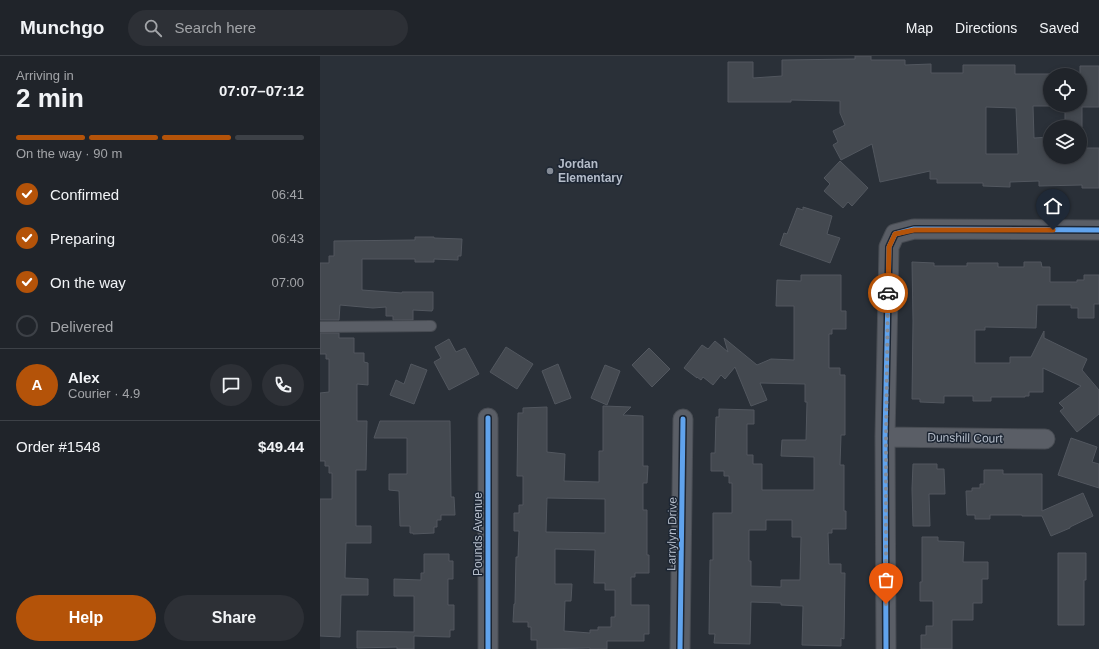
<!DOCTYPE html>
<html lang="en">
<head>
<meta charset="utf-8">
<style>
  :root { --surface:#20242a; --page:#2d3036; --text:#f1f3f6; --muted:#a2a4a8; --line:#3d4147; --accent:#b45309 }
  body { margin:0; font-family:Arial,sans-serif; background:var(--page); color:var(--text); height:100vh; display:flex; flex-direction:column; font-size:15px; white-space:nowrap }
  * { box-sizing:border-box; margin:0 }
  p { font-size:13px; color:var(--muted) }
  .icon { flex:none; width:22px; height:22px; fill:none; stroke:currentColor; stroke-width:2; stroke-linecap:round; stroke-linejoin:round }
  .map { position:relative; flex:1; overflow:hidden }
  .details { display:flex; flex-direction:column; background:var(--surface); width:320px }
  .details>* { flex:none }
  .tools { position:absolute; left:723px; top:12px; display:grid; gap:8px }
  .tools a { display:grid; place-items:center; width:44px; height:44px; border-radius:50%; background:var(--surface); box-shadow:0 2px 6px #0003,0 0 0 1px var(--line); font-size:20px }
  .pin { position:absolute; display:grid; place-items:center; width:34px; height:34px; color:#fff; margin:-41px -17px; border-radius:50% 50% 50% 0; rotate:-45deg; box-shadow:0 0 4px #0007 }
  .pin .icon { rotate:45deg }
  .courier { position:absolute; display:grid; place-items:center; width:40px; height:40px; margin:-20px; border:3px solid #b45309; border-radius:50%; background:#fff; color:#222; box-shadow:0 1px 5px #0007 }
  .head em { font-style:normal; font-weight:700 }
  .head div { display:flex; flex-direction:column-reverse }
  .head { display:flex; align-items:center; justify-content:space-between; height:68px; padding:0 16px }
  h1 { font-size:26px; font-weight:700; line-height:30px }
  .bar { display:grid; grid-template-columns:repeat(4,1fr); gap:6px 4px; align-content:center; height:48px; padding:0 16px }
  .bar i { height:5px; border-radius:3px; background:var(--line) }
  .bar .selected { background:var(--accent) }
  .bar p { grid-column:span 4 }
  .line { display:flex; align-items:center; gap:10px; padding:0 16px; border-top:1px solid var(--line) }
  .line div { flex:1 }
  .round { display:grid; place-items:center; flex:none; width:42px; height:42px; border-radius:21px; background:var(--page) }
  ol { padding:0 16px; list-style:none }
  li { display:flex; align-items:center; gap:12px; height:44px }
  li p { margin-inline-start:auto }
  li .icon { padding:4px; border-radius:50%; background:var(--accent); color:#fff; stroke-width:4 }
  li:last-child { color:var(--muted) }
  li i { width:22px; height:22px; border:2px solid var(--line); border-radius:50% }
  .cta { display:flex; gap:8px; margin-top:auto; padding:8px 16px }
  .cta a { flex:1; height:46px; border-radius:24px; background:var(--accent); color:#fff; font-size:16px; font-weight:700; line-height:46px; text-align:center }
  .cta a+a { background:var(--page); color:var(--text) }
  header { display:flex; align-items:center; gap:24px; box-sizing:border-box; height:56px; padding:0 20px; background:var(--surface); border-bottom:1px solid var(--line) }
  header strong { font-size:19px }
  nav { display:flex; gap:22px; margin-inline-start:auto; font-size:14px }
  .search { width:280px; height:36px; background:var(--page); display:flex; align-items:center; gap:10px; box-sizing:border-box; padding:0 14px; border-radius:22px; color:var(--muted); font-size:15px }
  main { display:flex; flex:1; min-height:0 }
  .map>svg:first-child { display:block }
  .building { fill:#444950; stroke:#52575f; fill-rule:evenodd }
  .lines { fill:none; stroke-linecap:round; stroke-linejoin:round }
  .service-casing { stroke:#484c53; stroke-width:12 }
  .minor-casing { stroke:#484c53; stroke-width:21 }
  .service { stroke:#5a5e66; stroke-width:10 }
  .minor { stroke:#5a5e66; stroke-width:19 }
  .cycleway-casing { stroke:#1d2633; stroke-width:8 }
  .cycleway { stroke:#60a3ed; stroke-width:5 }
  .done { stroke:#848b96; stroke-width:4; stroke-dasharray:0 7.2 }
  .route { stroke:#b45309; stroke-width:5 }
  .poi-dot { fill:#848b96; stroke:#1d2633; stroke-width:1.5 }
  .labels { text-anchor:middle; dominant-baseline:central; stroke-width:3; stroke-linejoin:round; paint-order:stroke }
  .poi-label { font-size:12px; font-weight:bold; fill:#b4bcc9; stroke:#1d2633; text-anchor:start }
  .street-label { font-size:12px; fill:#b4bcc9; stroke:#1d2633 }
</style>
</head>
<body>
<header>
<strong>Munchgo</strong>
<div class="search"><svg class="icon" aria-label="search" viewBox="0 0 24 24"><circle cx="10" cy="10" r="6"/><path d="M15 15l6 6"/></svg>Search here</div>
<nav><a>Map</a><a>Directions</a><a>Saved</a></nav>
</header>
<main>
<section class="details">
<div class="head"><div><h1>2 min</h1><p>Arriving in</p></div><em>07:07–07:12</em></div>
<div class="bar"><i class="selected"></i><i class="selected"></i><i class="selected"></i><i></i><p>On the way · 90 m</p></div>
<ol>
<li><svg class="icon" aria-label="check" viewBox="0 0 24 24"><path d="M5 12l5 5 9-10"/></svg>Confirmed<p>06:41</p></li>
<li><svg class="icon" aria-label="check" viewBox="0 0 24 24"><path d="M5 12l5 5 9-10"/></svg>Preparing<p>06:43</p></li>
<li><svg class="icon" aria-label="check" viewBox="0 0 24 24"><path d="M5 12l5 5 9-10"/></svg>On the way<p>07:00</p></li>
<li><i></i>Delivered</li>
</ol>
<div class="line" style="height:72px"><b class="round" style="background:var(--accent);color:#fff">A</b><div><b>Alex</b><p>Courier · 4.9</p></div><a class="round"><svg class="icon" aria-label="chat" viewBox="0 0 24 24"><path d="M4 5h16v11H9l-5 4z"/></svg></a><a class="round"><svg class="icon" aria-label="phone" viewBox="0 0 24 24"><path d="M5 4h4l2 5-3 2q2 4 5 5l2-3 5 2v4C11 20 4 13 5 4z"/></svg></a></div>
<div class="line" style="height:52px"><div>Order #1548</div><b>$49.44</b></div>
<div class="cta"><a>Help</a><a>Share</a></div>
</section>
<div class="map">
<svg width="779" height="593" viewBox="0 0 779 593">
  <rect width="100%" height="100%" fill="#2a3038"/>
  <path class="building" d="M535 0H551V4H585V9L611 8V17H643V9H695V18H730V50H713L714 82 730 81V101H760V92H779V132H762V129L719 130V125L690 126V131L663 130V127H617V123H610V115L560 126 552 88 521 104 513 89 518 86 513 75 525 69 520 57V45L471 44V46H408V6H433V22L462 20V4L535 3ZM666 51 696 52 698 98H666Z
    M760 10H779V51H762V71H745V49H760Z
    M520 105 548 132 532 150 528 146 523 152 504 135 510 128 504 122Z
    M483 151 512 160 507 178 520 182 510 207 460 189 464 177 467 178 477 152 483 154Z
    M95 181H114V182L142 183 141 200H138V204L114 203V206H95V203H42V234L82 237V236H113V253L112 255 93 254V264H73V260H66V251L53 252 20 249 19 264H0V207H9V200H14V185L95 184Z
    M592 206 614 207V210H647V207H678V211H704V206H721L722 211H730V226H757V224H764V219H779V248H774V262H758V252H751V249H717L716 272 665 271V274H655V307H690V301H711L724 275V282L767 303 762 314 779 334V358L757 376 740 355 744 352 739 347 761 330 723 312V336H709V340H705V341H671V345H653V340H624V347L600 346V343H592L593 265Z
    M481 219H521V255H526V273H512V278H509V312H520V319H525V379H521L520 409H524V455H526V473H512V477H508L509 508H521V517H525L524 583 521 582V590L482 589 483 550 461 549V547L431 546 430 588 394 587 395 578H389L390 504H393V457H412V427H409V420H404V415H391V397H395L396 361H399V353L434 354V368H427V399H433V408H442V434H494V401L461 400 462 384H486L487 346H485V328L440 327 447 344 431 350 415 311 405 323 401 319 393 329 383 321 381 324 377 321V322L364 312 382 289 388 293 395 285 408 296 404 282 437 309 451 303 474 304V250H456L457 224 481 225ZM446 464H472V481H481L480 524H461V531L431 530V505H429V474H446Z
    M0 277H19V282H34V297H44V306L48 307V329L37 328V365H47L46 414H36V470H51V487H26L25 522 48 523V539H21L20 581 0 580V443H12V417H9V410H5V405H0V337L9 336V303H6V298H0Z
    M129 283 136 296 145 292 159 318 129 334 114 306 121 302 115 291Z
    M186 291 213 308 197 333 170 316Z
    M329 292 350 313 332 331 312 309Z
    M91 308 107 314 94 348 70 339 76 324 84 328Z
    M238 308 251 342 235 348 222 315Z
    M285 309 300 315 287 349 271 342Z
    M283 350 311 351 303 359 323 360V410H328L327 427H323V454H327V499H329V517H315V521H311V549H329V578H324V585H287V593H270V592L217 593V584H211V571H208V566H193L194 548H195L196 501H198L199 475H194V457H199V449H203V420H197L198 357H203V352L227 351V396L245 398 244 425 279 426V395H283ZM227 442 285 443V477L226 476ZM235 493 275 494 274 527H285V534H295V561H291V571H278V574H270V577L244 575 245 545H251L252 528H235Z
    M60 365H130L131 441H134L135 459H121V464H117V471H114V477L93 478V477H90V470H80L79 435 69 434V418H87V382H54Z
    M751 382 777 391 772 406 779 408V432L738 419Z
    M593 408H617V413H624L625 438H609L610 470H593L592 433Z
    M664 414H683V418H722V455L763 437 773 460 750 471V472L731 480 722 460H702V459H670V463H655V459H647L646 435H652V432H660V428H664Z
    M602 481H618V485L644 486 643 506H668V523H662V547H653V564H632V593H601V579H606V570H613V545H600V526H602Z
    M738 497H766V524H764V569H738Z
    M104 498H129V505H133V523H128V549H134V574H130V581L94 580V593H77V591L37 592V575L94 576V540H74V523L101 524V517H104Z"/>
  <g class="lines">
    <g class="service-casing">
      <path id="service" d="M0 271 111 270"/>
    </g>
    <g class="minor-casing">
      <path id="minor" d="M168 362V593
        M565 381 725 383
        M360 593 363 363
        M566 593 565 381 569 191 575 178 594 173 779 174"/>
    </g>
    <use href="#service" class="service"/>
    <use href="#minor" class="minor"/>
    <g class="cycleway-casing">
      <path id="cycleway" d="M168 362V593
        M360 593 363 363
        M566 593 565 381 569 191 575 178 594 173 779 174"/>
    </g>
    <use href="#cycleway" class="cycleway"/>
  </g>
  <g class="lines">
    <path class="done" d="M566 548V381L568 237"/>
    <path class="route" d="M568 237 569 191 575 178 594 174H733"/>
  </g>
  <circle class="poi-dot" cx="230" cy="115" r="4"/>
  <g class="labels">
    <g class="poi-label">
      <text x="238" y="108">Jordan<tspan x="238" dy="14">Elementary</tspan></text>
    </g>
    <g class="street-label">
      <text transform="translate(645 382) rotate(1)">Dunshill Court</text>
      <text transform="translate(158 478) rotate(-90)">Pounds Avenue</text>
      <text transform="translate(352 478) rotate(-89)">Larrylyn Drive</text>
    </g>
  </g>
</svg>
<div class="tools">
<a><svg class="icon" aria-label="locate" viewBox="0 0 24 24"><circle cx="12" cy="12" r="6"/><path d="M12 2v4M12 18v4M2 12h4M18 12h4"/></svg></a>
<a><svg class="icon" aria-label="layers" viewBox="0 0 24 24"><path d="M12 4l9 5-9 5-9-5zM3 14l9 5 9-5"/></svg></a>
</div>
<div class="pin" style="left:566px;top:548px;background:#ea580c"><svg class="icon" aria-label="bag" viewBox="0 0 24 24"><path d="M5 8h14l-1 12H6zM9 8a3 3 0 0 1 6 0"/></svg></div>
<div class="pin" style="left:733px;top:174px;background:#1f2937"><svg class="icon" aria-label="home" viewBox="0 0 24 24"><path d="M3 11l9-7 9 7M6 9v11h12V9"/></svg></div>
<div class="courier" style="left:568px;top:237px"><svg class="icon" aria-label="car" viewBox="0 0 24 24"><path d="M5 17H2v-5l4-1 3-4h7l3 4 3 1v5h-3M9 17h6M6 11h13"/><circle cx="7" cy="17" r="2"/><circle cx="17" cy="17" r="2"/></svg></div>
</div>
</main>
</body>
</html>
